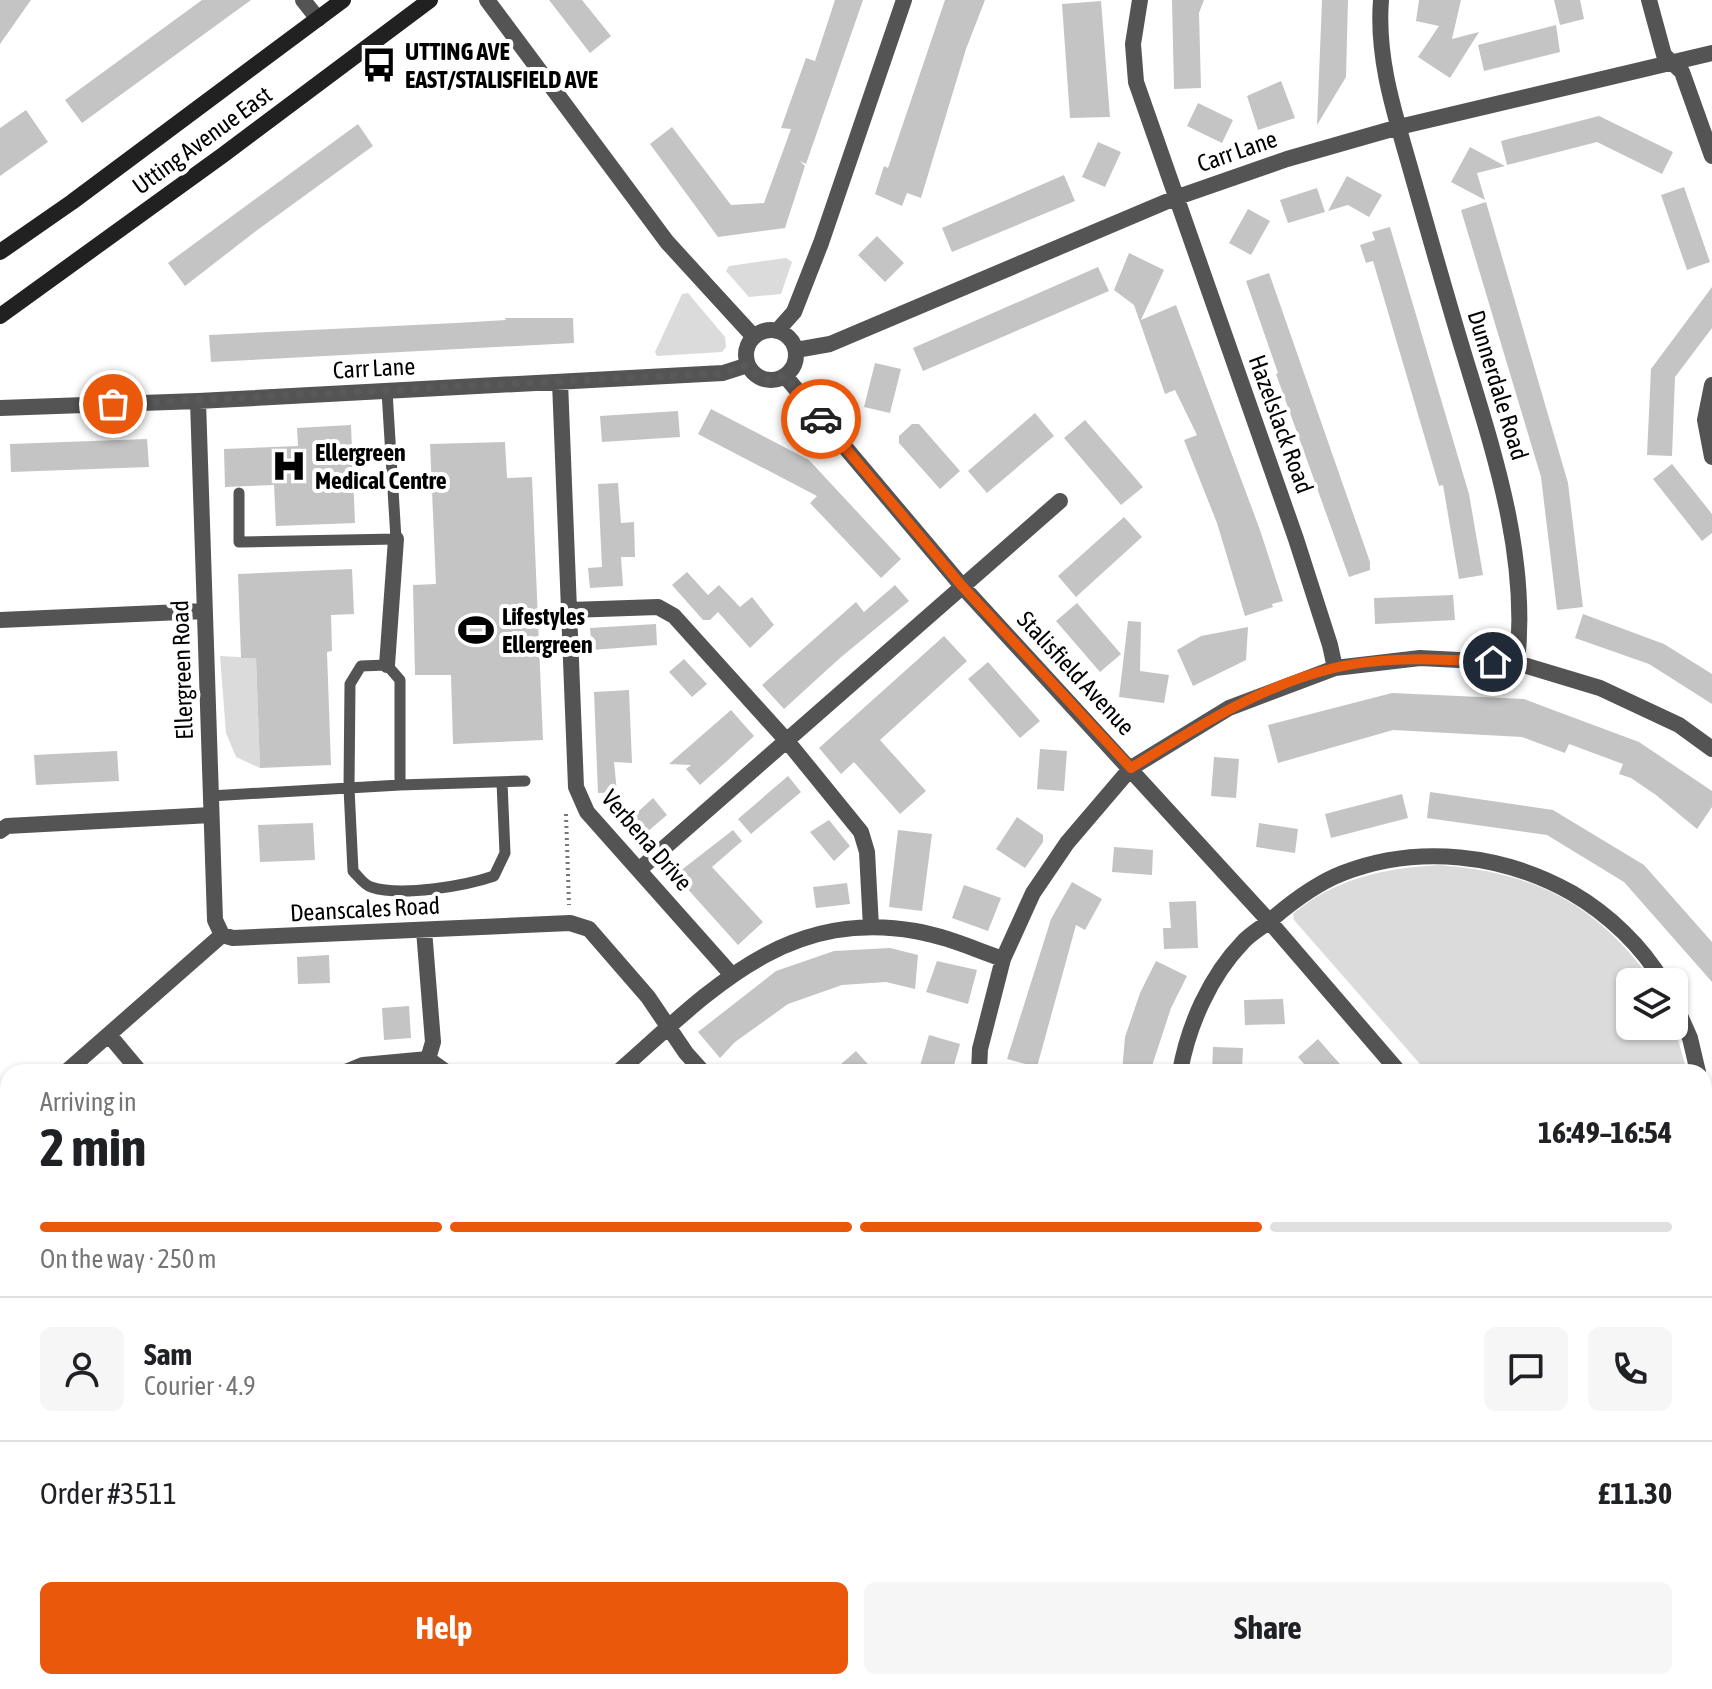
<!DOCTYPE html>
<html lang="en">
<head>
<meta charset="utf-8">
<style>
  :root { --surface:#fff; --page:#f6f6f6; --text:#202124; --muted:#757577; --line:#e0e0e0; --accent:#ea580c }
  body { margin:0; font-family:"Asap Condensed",sans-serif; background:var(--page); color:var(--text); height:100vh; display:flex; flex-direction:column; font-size:30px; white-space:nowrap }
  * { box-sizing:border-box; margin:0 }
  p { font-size:26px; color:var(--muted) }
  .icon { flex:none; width:44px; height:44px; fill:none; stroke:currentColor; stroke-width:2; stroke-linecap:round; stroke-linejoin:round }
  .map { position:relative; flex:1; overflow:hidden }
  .details { position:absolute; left:0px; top:1064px; width:1712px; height:626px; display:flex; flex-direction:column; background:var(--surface); border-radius:24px 24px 0 0; box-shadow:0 2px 6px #0004 }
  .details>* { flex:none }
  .buttons { position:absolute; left:1616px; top:968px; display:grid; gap:16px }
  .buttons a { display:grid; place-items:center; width:72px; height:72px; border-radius:12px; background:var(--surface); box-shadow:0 2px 6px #0004; font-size:40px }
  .pin { position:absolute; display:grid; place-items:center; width:68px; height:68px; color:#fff; margin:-34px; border:4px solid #fff; border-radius:50%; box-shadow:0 2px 8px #0007 }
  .courier { position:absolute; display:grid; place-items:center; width:80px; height:80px; margin:-40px; border:6px solid #ea580c; border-radius:50%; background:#fff; color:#222; box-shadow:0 2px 10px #0007 }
  .overview em { font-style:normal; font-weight:700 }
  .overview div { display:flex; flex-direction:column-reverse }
  .overview { display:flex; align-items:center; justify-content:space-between; height:136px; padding:0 40px }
  h1 { font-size:52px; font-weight:700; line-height:60px }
  .bar { display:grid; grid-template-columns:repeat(4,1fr); gap:12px 8px; align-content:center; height:96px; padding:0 40px }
  .bar i { height:10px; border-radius:6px; background:var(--line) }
  .bar .current { background:var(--accent) }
  .bar p { grid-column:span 4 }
  .line { display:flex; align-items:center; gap:20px; padding:0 40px; border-top:2px solid var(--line) }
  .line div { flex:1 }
  .round { display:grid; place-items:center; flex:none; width:84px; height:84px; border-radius:12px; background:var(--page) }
  .cta { display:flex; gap:16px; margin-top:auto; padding:16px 40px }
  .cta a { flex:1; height:92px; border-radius:12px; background:var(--accent); color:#fff; font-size:32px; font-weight:700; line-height:92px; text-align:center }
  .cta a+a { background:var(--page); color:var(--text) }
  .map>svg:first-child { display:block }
  .green { fill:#dbdbdb }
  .building { fill:#c4c4c4 }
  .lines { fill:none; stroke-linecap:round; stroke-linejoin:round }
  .path { stroke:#767676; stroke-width:4; stroke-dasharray:2 4; stroke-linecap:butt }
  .lane { stroke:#545454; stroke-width:11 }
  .street { stroke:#545454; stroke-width:16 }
  .secondary { stroke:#212121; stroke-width:16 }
  .done { stroke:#595959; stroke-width:8; stroke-dasharray:0 14.4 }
  .route { stroke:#ea580c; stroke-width:10 }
  .labels { text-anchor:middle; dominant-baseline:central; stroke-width:8; stroke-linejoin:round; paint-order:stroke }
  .poi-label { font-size:24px; font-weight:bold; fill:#000; stroke:#fff; text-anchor:start }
  .street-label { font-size:24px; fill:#000; stroke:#fff }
</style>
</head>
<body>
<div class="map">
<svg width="1712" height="1689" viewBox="0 0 1712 1689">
  <rect width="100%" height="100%" fill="#fff"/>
  <path class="green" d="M786 258 792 262 781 294 749 297 726 271 729 266Z
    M688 293 725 337 726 347 722 352 657 356 655 352 682 294Z
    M220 656 256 658 260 768 236 757 226 733Z
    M1440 865C1536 873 1595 903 1653 982H1630V1026L1674 1025 1687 1072H1427L1294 920 1293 914C1335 878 1386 868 1440 865Z"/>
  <path class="building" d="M0 0H31L0 44Z
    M202 0H251L82 123 65 100Z
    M549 0H582L611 36 590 53Z
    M835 0H863L806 164 800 161 805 166 785 228 718 237 650 144 672 127 731 205 764 203 791 129 781 128 806 58 815 61Z
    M945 0H985L966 49 921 198 907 193 902 206 875 194 884 166 888 168Z
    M1172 0H1204L1199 13 1201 88 1174 89Z
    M1322 0H1348L1346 77 1317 125Z
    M1419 0H1461L1452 39 1479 32 1450 78 1418 57 1439 26 1416 21Z
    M1554 0H1580L1584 19 1560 25Z
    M1101 1 1110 117 1070 118 1062 4Z
    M1556 25 1560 52 1484 71 1478 45Z
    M1281 81 1295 118 1258 130 1247 96Z
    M1198 103 1233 120 1222 143 1187 126Z
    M26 110 48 142 0 176V128Z
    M1599 116 1673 152 1662 174 1597 142 1507 165 1501 141Z
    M358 124 373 146 256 231 185 286 168 263Z
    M1098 142 1121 152 1105 187 1082 177Z
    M1470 147 1505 166 1477 173 1485 200 1451 182Z
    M1064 175 1075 201 952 252 942 228Z
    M1347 176 1382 195 1369 217 1348 205 1328 211Z
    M1684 187 1710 262 1687 270 1661 195Z
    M1317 188 1325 212 1288 223 1280 200Z
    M1486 202 1568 483 1583 607 1557 610 1541 477 1461 210Z
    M1248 209 1270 221 1251 255 1229 243Z
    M1390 227 1469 494 1483 575 1459 579 1443 485 1439 486 1373 261 1366 263 1360 245 1375 240 1372 232Z
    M877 236 904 263 885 282 858 255Z
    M1129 253 1164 270 1141 320 1176 305 1260 530 1283 601 1272 604 1273 607 1245 616 1217 523 1184 440 1197 435 1175 390 1165 394 1134 305 1114 290Z
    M1098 267 1109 291 923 371 913 348Z
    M1269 273 1370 562V570L1349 577 1276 374 1278 373 1246 281Z
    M1712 287V328L1675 377 1672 456 1647 455 1651 369Z
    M505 318H573L574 343 211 362 209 335 456 323 506 320Z
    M875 363 901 369 890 413 864 407Z
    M711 409 809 460 901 559 881 578 810 503 817 496 698 434Z
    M678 411 680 437 602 442 600 416Z
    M1035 413 1054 436 987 493 968 471Z
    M1085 420 1143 487 1121 505 1064 438Z
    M912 424H919L960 471 940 489 899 443V436Z
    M351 425 355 523 276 526 274 485 225 487 224 449 298 446 297 428Z
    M147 439 149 467 11 472 10 444Z
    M505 442 507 478 532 477 543 740 453 744 451 675H415L413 585 436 584 430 444Z
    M1672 464 1712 514V533L1702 541 1653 479Z
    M618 483 621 523 634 522 635 557H621L623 586 590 588 588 568 602 567 598 484Z
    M1124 517 1142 537 1076 597 1058 576Z
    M352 569 354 614 331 615 332 651 327 652 331 765 260 768 256 658H241L238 574Z
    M687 572 708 595 719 585 740 607 752 597 774 625 750 648 718 612 710 620H703L672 585Z
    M895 585 909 601 840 658 784 709 762 685 856 602 864 612Z
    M1453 595 1455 620 1375 624 1374 598Z
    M1077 603 1121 654 1100 672 1056 621Z
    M1583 614 1664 644 1712 674V704L1649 664 1575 638Z
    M1128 621 1141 622 1140 671 1169 675 1164 703 1119 697Z
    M656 624 657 645 592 650 590 628Z
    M1248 627 1246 660 1193 686 1177 650 1201 636Z
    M944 636 967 661 880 740 926 791 900 814 854 762 841 774 819 748Z
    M684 659 707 684 692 697 669 672Z
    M988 662 1040 721 1020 738 968 679Z
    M629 690 632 763 614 762 617 792 598 793 594 692Z
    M1392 693 1524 699 1553 710 1639 742 1712 791V807L1697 829 1656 795 1631 778 1619 774 1623 764 1569 744 1565 753 1522 737 1393 730 1278 763 1268 725Z
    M731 710 754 736 727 761 700 785 686 769 691 765 669 764Z
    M1040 749 1067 751 1064 791 1037 789Z
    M117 751 119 781 36 785 34 755Z
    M1214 757 1239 759 1236 798 1211 796Z
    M788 776 801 792 751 834 738 819Z
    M1430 792 1553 810 1644 865 1712 942V982L1624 882 1547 835 1427 818Z
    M1402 794 1408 818 1331 838 1325 814Z
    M653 798 667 815 641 837 628 821Z
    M1017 817 1043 835V842L1025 868 996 849Z
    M829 820 850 846 834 861 810 832Z
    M313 823 315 860 260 862 258 825Z
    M1259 823 1298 829 1295 853 1256 847Z
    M733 830 742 841 712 867 763 922 738 945 675 875Z
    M898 830 932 834 922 911 889 907Z
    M1114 847 1153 850 1152 875 1112 872Z
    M1072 882 1102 899 1085 930 1076 925 1037 1067 1007 1059 1051 919Z
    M847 883 850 904 816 908 813 887Z
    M964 885 1001 898 988 931 952 918Z
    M1196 901 1198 948 1164 949 1163 928H1171L1169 902Z
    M890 948 918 955 915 989 886 982 842 985 788 1004 735 1042 720 1058 698 1032 776 971 834 951Z
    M329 955 330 983 298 984 297 957Z
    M937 961 977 970 968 1004 926 992Z
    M1156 961 1187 976 1171 1008 1150 1072H1122L1125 1037 1140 993Z
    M1283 999 1285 1024 1245 1025 1244 1000Z
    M409 1006 411 1038 384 1040 382 1008Z
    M929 1035 960 1044 952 1072 920 1066Z
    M1318 1039 1331 1054 1347 1072H1311L1298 1057Z
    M1213 1047 1243 1048 1242 1068H1236L1235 1072H1212Z
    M856 1051 875 1072H832Z"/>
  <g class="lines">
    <path class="path" d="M566 814 569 905"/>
    <path class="lane" d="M239 493V542L396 539 387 391
      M400 785V680L387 665 361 666 350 684 349 788 353 871C358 876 364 885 371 887 401 897 465 886 494 876L505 853 502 782
      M210 796 400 785 525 781"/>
    <path class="street" d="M303 0 318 19
      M487 0 667 242 754 337
      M1140 0 1133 44 1136 82 1296 539 1330 645 1335 668
      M1381 0C1376 62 1397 120 1413 178 1430 237 1446 295 1464 354 1494 453 1529 556 1517 663
      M1649 0 1664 55 1682 72 1712 156
      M746 355a25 25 0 1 1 50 0a25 25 0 1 1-50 0Z
      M777 331 794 312 821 243 904 0
      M796 350 830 344 1175 198 1287 159 1399 127 1712 53
      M785 376 962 586 1269 921 1399 1072
      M560 382 576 787 587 812 731 974
      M1712 385 1705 420 1712 457
      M198 401 215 920 222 935
      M0 408 198 401 723 373 748 365
      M570 610 658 607 674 616 787 741 861 832 867 852 871 927
      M0 620 204 611
      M387 665 396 539
      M0 831 7 826 211 815
      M640 869 1060 501
      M424 930 433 1042 428 1059 446 1072
      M1674 1002 1690 1038 1698 1072
      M109 1035 140 1072
      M66 1072 222 935 233 938 570 923 589 929 648 997 686 1053 703 1072
      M346 1072 363 1065 428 1059
      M618 1072C708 993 784 908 915 931 945 936 974 949 1003 959
      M979 1072 980 1049 1003 959 1033 893 1067 843 1131 768 1229 708 1335 668 1420 658 1517 663 1600 688 1679 725 1712 749
      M1180 1072C1188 1026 1210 976 1243 942 1251 933 1263 927 1272 919 1293 901 1317 883 1343 873 1418 844 1503 854 1572 893 1608 914 1642 946 1663 982
      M0 1130 8 1123
      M0 1208 8 1217
      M1704 1421 1712 1430
      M1704 1497 1712 1492
      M0 1546 8 1557
      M109 1682 115 1689
      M407 1682 414 1689
      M679 1682 685 1689
      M978 1682 984 1689
      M1616 1682 1618 1689
      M774 1689 783 1682
      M1193 1689 1194 1682"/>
    <path class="secondary" d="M0 252 72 202 343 0
      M0 316 223 155 430 0"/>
  </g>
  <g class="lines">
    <path class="done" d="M113 404 723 373 748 365 753 372 768 380 785 376 821 419"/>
    <path class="route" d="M821 419 962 586 1131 768C1196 728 1259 686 1334 668 1384 656 1441 659 1493 662"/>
  </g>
  <defs>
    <g id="bus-bare" transform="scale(2.76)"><path d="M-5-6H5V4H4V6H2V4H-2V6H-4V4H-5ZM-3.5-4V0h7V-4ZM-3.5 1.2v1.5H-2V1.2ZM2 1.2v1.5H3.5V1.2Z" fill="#000" stroke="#fff" stroke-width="2.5" paint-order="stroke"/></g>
    <g id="hospital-bare" transform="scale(2.76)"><path d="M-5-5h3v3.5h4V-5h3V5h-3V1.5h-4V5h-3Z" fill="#000" stroke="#fff" stroke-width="2.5" paint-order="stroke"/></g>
    <g id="stadium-bare" transform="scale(2.76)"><path d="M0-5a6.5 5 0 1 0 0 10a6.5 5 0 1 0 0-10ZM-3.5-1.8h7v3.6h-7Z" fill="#000" stroke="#fff" stroke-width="2.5" paint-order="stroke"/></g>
  </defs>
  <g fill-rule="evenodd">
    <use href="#bus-bare" x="379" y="65"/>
    <use href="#hospital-bare" x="289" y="466"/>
    <use href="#stadium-bare" x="476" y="630"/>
  </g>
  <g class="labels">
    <g class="poi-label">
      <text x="405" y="51">UTTING AVE<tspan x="405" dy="28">EAST/STALISFIELD AVE</tspan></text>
      <text x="315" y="452">Ellergreen<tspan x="315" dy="28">Medical Centre</tspan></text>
      <text x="502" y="616">Lifestyles<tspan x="502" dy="28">Ellergreen</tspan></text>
    </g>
    <g class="street-label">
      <text transform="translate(202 140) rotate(-36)">Utting Avenue East</text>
      <text transform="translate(1237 151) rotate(-19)">Carr Lane</text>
      <text transform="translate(374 368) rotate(-3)">Carr Lane</text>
      <text transform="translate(1498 385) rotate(73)">Dunnerdale Road</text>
      <text transform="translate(1281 424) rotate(70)">Hazelslack Road</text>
      <text transform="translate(182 670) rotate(-92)">Ellergreen Road</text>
      <text transform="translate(1076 673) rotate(47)">Stalisfield Avenue</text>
      <text transform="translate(647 840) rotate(49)">Verbena Drive</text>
      <text transform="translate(365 909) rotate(-3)">Deanscales Road</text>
    </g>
  </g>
</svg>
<div class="buttons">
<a><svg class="icon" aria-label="layers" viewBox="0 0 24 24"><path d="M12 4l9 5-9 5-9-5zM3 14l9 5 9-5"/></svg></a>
</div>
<div class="pin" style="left:113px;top:404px;background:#ea580c"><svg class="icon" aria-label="bag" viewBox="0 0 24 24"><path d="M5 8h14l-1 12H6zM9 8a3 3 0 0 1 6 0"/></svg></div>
<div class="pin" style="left:1493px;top:662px;background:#1f2937"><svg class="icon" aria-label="home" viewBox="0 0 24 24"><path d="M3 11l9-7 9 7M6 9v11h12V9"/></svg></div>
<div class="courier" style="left:821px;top:419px"><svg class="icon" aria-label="car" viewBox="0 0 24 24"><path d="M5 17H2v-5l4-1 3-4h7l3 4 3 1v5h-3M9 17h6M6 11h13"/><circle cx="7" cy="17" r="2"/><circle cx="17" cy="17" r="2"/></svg></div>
<section class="details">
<div class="overview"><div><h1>2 min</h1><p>Arriving in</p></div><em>16:49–16:54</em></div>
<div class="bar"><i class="current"></i><i class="current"></i><i class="current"></i><i></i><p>On the way · 250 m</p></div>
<div class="line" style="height:144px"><a class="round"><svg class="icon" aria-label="person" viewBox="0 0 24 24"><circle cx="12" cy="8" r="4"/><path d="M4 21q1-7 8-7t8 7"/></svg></a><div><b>Sam</b><p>Courier · 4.9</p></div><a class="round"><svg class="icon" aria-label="chat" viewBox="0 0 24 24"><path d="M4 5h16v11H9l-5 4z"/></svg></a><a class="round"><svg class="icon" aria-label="phone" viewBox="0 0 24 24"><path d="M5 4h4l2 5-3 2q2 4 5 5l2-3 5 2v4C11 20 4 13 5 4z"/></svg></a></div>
<div class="line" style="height:104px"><div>Order #3511</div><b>£11.30</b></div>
<div class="cta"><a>Help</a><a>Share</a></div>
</section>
</div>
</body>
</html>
